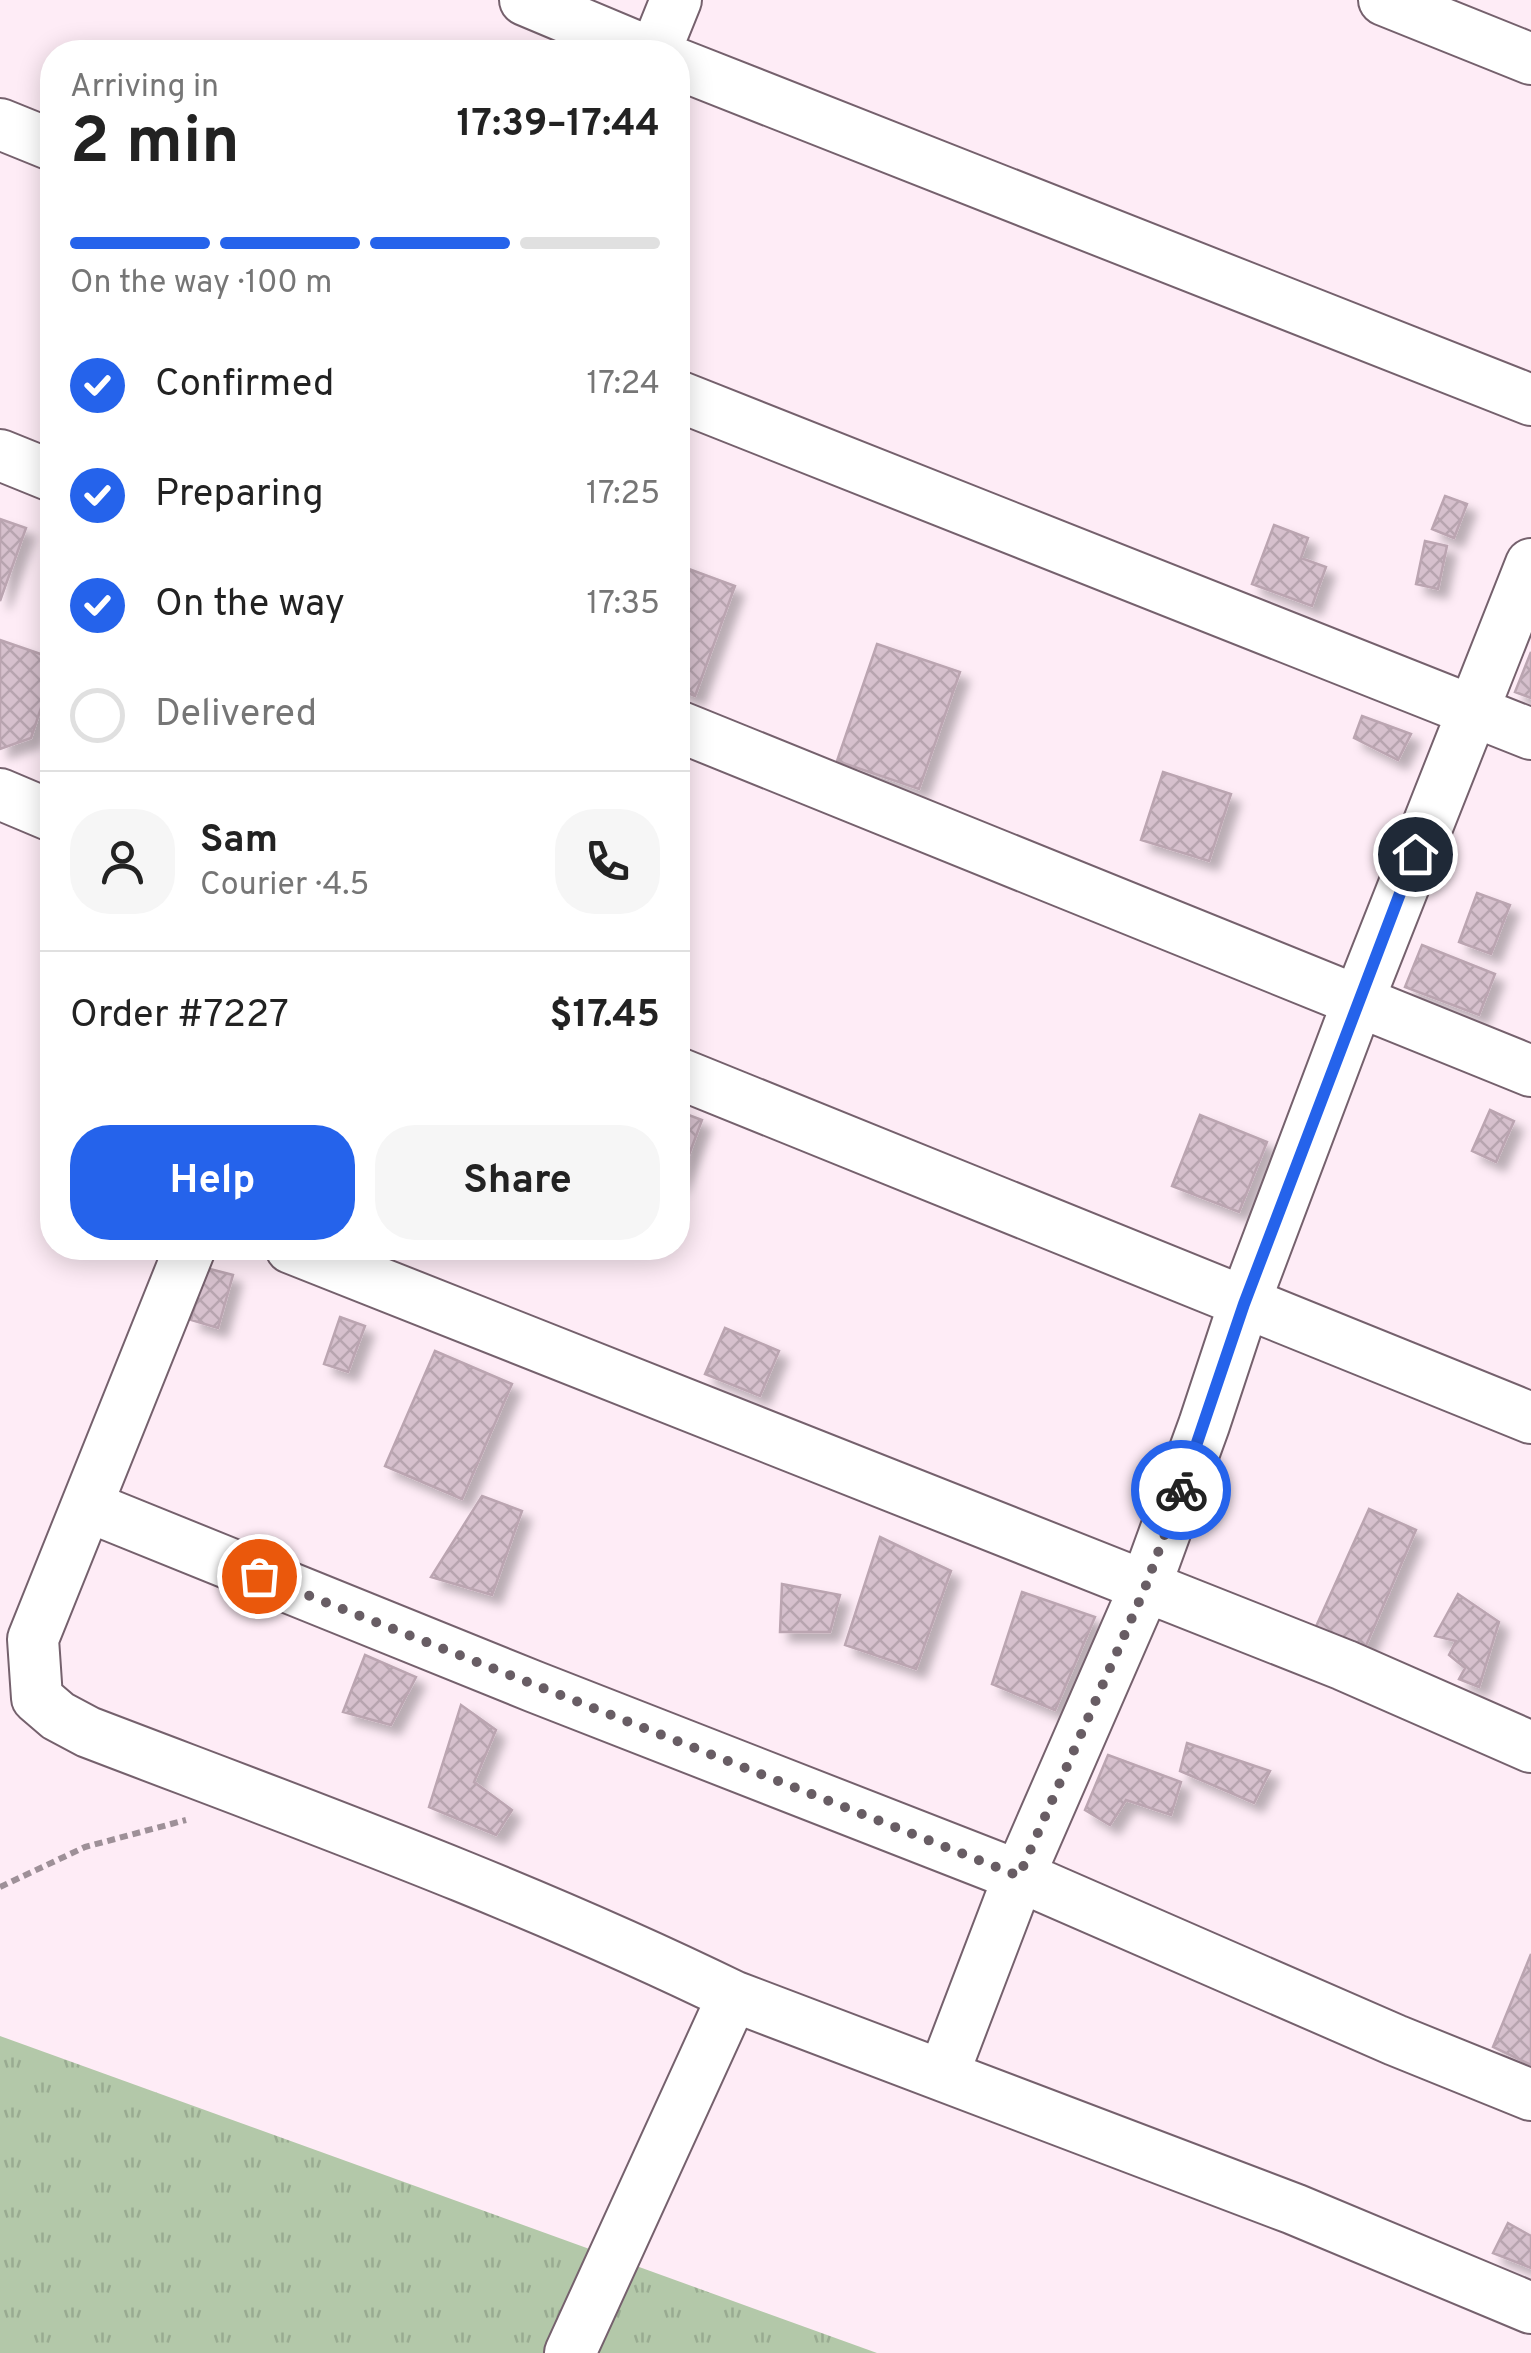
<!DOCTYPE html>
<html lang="en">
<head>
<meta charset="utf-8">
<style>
  :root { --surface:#fff; --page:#f6f6f6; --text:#222; --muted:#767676; --line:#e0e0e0; --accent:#2563eb }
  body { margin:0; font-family:Overpass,sans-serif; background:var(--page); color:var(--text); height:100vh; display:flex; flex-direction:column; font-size:38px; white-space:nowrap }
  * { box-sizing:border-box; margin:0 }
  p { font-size:32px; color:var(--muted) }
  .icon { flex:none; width:55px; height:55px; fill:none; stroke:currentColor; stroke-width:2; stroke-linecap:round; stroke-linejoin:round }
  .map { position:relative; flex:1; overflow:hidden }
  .side { position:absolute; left:40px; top:40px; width:650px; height:1220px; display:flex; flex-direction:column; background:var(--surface); border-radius:40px; box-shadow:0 5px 25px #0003 }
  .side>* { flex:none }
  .pin { position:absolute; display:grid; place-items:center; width:85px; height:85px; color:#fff; margin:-42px; border:5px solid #fff; border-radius:50%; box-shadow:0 2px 10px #0007 }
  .courier { position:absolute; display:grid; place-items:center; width:100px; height:100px; margin:-50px; border:8px solid #2563eb; border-radius:50%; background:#fff; color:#222; box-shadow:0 2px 12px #0007 }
  .head em { font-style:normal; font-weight:700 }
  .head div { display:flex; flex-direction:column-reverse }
  .head { display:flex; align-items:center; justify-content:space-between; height:170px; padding:0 30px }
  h1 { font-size:65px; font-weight:700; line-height:75px }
  .bar { display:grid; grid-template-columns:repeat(4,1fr); gap:15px 10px; align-content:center; height:120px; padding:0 30px }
  .bar i { height:12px; border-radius:8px; background:var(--line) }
  .bar .current { background:var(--accent) }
  .bar p { grid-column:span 4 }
  .line { display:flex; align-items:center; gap:25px; padding:0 30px; border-top:2px solid var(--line) }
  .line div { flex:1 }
  .round { display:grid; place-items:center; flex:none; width:105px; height:105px; border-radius:40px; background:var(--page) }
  ol { padding:0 30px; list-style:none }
  li { display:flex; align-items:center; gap:30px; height:110px }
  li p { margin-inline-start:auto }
  li .icon { padding:10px; border-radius:50%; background:var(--accent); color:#fff; stroke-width:4 }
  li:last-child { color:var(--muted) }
  li i { width:55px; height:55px; border:5px solid var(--line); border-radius:50% }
  .primary-button { display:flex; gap:20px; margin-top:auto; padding:20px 30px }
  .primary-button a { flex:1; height:115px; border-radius:40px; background:var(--accent); color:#fff; font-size:40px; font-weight:700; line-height:115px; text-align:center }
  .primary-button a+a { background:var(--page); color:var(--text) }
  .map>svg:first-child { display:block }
  .grass { fill:url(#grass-tufts) }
  .building { fill:url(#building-cross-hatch); stroke:#bba5b1; stroke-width:2.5; filter:url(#shadow) }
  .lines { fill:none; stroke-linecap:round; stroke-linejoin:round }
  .street-casing { stroke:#75616d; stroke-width:54 }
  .path { stroke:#9e9098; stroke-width:6; stroke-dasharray:8 5; stroke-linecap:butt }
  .street { stroke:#fff; stroke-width:50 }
  .done { stroke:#685d64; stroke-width:10; stroke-dasharray:0 18 }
  .route { stroke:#2563eb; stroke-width:12 }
</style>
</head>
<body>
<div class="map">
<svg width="1531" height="2353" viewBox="0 0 1531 2353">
  <defs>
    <pattern id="grass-tufts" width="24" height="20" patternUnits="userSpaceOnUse" patternTransform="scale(2.5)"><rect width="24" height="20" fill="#b3c8a9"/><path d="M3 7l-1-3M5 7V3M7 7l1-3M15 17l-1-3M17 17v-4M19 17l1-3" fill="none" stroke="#99ab91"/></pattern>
    <pattern id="building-cross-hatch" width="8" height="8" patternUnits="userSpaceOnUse" patternTransform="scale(2.5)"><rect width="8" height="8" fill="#d6c0cd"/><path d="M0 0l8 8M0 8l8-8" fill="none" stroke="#b7a4af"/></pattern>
    <filter id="shadow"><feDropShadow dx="9" dy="9" stdDeviation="5" flood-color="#0004"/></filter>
  </defs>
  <rect width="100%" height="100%" fill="#feecf6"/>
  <path class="grass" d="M0 2036 877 2353H0Z"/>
  <path class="building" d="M1445 496 1467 504 1454 538 1432 529Z
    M0 519 26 528 0 601Z
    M1274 525 1308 538 1301 558 1326 567 1312 606 1252 584Z
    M1425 541 1447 546 1438 589 1416 584Z
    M678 565 735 586 695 696 678 689Z
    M0 640 52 658V675L31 738 0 749Z
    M877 644 960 672 919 789 837 761Z
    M1531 652V698L1515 692Z
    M1362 716 1411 734 1398 760 1354 738Z
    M1163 772 1231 794 1209 861 1141 840Z
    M1477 893 1510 905 1491 954 1459 942Z
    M1422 945 1495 974 1479 1015 1405 987Z
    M1490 1110 1514 1121 1496 1162 1472 1151Z
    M678 1111 702 1120 678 1184Z
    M1200 1115 1267 1142 1239 1212 1172 1186Z
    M206 1268 233 1275 218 1328 191 1320Z
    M340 1317 365 1326 348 1372 324 1364Z
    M725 1328 779 1351 760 1396 705 1374Z
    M435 1351 512 1384 462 1499 385 1466Z
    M482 1496 522 1511 492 1595 431 1577Z
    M1369 1509 1416 1530 1365 1648 1314 1631Z
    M880 1537 951 1571 916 1669 845 1645Z
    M782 1584 840 1595 830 1632H780Z
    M1022 1592 1095 1617 1055 1710 992 1684Z
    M1458 1594 1499 1622 1479 1687 1459 1679 1465 1668 1449 1655 1456 1641 1435 1636Z
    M365 1655 416 1677 391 1725 343 1712Z
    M461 1705 496 1730 474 1782 512 1810 496 1835 429 1807Z
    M1187 1743 1270 1771 1254 1803 1180 1771Z
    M1108 1755 1181 1782 1171 1815 1126 1800 1110 1825 1085 1810Z
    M1531 1954V2065L1493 2047Z
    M1508 2223 1531 2236V2268L1493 2253Z"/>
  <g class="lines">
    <g class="street-casing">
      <path id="street" d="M525 0 649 52
        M1384 0 1531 59
        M655 52 676 0
        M678 64 1531 400
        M0 124 52 145
        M678 396 1531 734
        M0 455 52 476
        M678 726 1531 1071
        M0 794 52 816
        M678 1073 1531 1418
        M190 1248 33 1639 37 1698 58 1716 88 1732C305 1815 524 1894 733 1996L570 2353
        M291 1248 1344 1665 1531 1747
        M87 1506 535 1687 1019 1876 1395 2040 1531 2095
        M733 1996 1294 2209 1531 2308
        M943 2075 1019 1876 1145 1587 1204 1425 1244 1304 1359 999 1531 564"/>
    </g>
    <path class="path" d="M0 1887 85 1847 186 1820"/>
    <use href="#street" class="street"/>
  </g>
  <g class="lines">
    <path class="done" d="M259 1576 1019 1876 1145 1588 1181 1490"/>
    <path class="route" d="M1181 1490 1244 1304 1415 854"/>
  </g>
</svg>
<div class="pin" style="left:259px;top:1576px;background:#ea580c"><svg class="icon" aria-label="bag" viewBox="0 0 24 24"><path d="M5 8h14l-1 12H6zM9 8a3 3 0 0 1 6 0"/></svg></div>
<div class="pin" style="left:1415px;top:854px;background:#1f2937"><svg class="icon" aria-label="home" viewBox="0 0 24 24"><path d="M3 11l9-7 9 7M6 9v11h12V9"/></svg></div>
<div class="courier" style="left:1181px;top:1490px"><svg class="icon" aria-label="bike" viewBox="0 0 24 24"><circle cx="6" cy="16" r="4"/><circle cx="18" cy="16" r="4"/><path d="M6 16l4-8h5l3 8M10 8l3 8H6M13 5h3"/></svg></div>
<section class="side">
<div class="head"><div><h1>2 min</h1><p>Arriving in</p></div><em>17:39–17:44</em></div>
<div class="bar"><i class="current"></i><i class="current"></i><i class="current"></i><i></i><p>On the way · 100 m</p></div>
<ol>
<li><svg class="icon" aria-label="check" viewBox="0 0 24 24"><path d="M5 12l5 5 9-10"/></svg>Confirmed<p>17:24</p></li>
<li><svg class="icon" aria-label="check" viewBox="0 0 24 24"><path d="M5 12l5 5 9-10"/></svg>Preparing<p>17:25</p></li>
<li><svg class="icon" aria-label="check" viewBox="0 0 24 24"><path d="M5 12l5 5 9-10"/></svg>On the way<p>17:35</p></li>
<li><i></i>Delivered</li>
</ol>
<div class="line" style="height:180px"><a class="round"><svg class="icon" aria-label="person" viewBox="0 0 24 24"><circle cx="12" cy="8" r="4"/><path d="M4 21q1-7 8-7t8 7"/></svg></a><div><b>Sam</b><p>Courier · 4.5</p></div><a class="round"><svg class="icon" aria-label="phone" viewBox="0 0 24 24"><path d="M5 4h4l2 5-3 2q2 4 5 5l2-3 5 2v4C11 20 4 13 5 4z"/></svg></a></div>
<div class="line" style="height:130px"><div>Order #7227</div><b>$17.45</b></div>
<div class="primary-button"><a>Help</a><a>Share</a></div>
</section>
</div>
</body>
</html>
